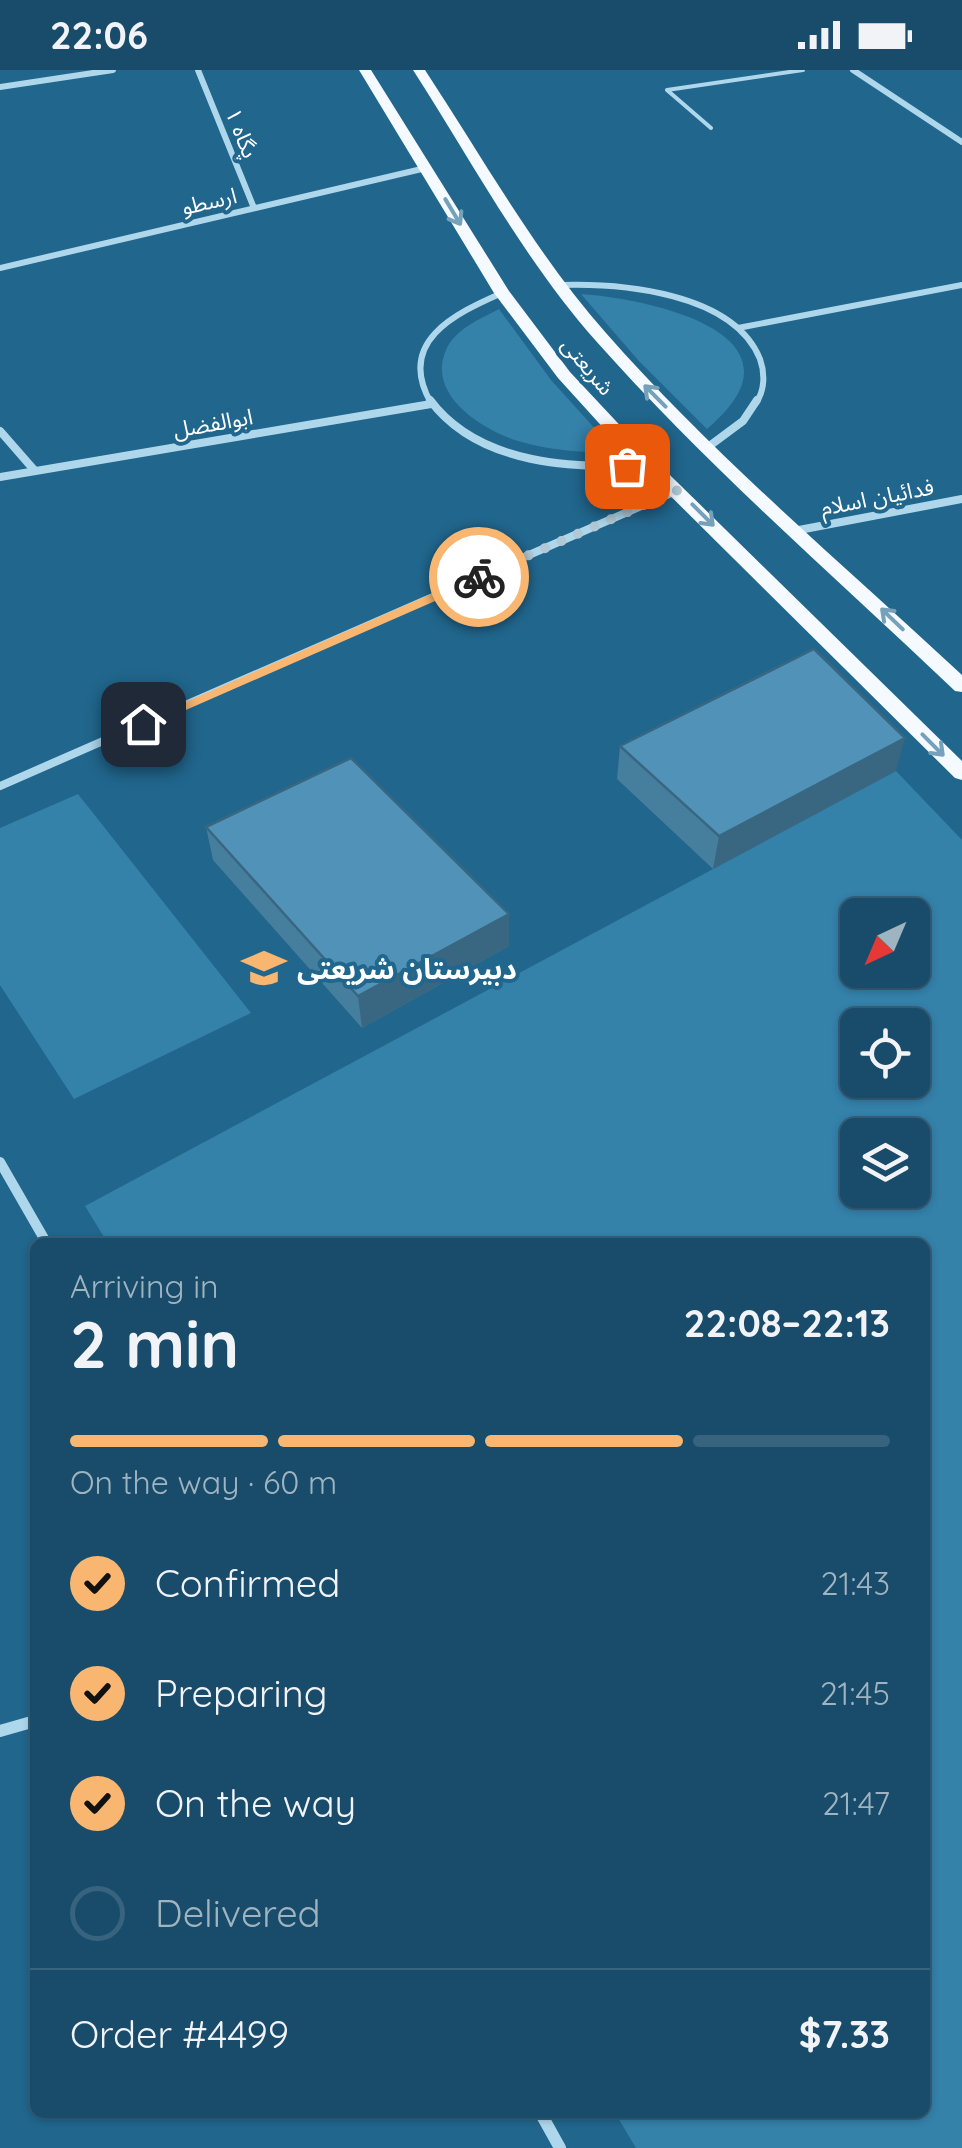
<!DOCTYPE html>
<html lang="en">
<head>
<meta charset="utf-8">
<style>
  :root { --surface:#194c6a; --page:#225370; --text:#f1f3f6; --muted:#9fb4c1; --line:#37637e; --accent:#f9b670 }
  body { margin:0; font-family:Quicksand,"Noto Sans Arabic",sans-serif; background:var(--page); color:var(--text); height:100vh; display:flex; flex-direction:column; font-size:38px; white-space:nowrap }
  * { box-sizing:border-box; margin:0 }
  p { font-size:32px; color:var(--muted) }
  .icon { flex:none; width:55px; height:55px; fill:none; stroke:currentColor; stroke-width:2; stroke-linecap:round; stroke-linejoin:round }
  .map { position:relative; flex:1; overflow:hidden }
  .panel { position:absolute; left:30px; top:1168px; width:900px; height:880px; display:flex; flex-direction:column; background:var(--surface); border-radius:15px; box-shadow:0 2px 8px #0004,0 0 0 2px var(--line) }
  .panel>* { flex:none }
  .needle { width:65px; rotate:224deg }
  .tools { position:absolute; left:840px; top:828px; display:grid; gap:20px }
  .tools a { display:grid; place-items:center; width:90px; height:90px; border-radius:15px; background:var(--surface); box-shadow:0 2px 8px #0004,0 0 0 2px var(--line); font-size:50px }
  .pin { position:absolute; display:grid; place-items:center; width:85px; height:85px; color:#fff; margin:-42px; border-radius:20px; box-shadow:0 5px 15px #0006 }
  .courier { position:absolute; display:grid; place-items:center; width:100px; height:100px; margin:-50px; border:8px solid #f9b670; border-radius:50%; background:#fff; color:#222; box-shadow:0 2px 12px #0007 }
  .summary em { font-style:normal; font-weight:800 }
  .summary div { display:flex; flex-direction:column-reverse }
  .summary { display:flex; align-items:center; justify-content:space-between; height:170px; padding:0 40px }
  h1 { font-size:65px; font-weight:800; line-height:75px }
  .bar { display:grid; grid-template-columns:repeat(4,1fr); gap:15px 10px; align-content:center; height:120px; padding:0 40px }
  .bar i { height:12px; border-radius:8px; background:var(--line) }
  .bar .selected { background:var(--accent) }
  .bar p { grid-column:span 4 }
  .line { display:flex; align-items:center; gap:25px; padding:0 40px; border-top:2px solid var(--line) }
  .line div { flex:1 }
  ol { padding:0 40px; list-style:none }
  li { display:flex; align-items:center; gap:30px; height:110px }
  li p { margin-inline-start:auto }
  li .icon { padding:10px; border-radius:50%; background:var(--accent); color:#111; stroke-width:4 }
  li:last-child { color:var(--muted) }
  li i { width:55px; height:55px; border:5px solid var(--line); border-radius:50% }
  .status { display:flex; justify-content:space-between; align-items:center; height:70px; padding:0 50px; background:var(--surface); direction:ltr }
  .status svg { height:28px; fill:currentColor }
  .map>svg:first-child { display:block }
  .green { fill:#3481aa; fill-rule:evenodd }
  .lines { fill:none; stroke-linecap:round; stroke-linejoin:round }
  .lane { stroke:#afd7ec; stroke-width:4 }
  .street-far3 { stroke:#afd7ec; stroke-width:6 }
  .street-far2 { stroke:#afd7ec; stroke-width:8 }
  .street-far1 { stroke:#afd7ec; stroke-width:10 }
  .street { stroke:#afd7ec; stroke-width:12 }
  .primary { fill:#f4faff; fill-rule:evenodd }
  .wall { fill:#467e9e }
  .shaded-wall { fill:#396781 }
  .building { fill:#5193b8; stroke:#396781; stroke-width:2.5 }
  .oneway { stroke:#75a1bb }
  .route { fill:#f9b670 }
  .done { stroke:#b1c9d7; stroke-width:10; stroke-dasharray:0 18 }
  .labels { text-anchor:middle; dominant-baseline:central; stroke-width:8; stroke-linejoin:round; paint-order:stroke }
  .far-street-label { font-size:22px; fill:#fff; stroke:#21668d }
  .poi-label { font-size:28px; font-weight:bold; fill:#fff; stroke:#21668d; text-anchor:start }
</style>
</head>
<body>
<div class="status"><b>22:06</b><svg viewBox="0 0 49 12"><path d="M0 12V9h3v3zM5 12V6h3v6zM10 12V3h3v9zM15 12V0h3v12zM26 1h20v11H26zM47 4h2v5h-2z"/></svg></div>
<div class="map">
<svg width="962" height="2078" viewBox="0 0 962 2078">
  <rect width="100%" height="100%" fill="#21668d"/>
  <path class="green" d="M581 224C654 229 817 266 707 359L638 290Z
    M499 239 551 310 617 383C584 382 550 381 518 371 483 360 426 325 446 280 455 259 480 249 499 239Z
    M896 701 962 770V2078H636L615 2043 925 2042V1172H107L85 1136ZM858 845H912V900H858ZM858 955H912V1010H858ZM858 1065H912V1120H858Z
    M78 724 251 943 74 1029 0 915V758Z"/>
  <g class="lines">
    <path class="lane" d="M667 20 803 0
      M667 20 711 58"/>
    <path class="street-far3" d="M198 0 254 138
      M853 0 962 72
      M0 17 113 0
      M0 198 426 98
      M559 215C620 213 733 222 760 289 765 303 765 320 756 333
      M738 258 962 215
      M431 333C396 272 454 244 502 223"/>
    <path class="street-far2" d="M430 330C479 396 576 399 650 395
      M0 361 35 401
      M708 377 743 351 757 330
      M0 407 431 334
      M799 460 962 429
      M0 716 678 420"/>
    <path class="street-far1" d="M0 1092 46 1172"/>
    <path class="street" d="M0 1661 35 1651
      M540 2042 560 2078"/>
    <path class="primary" d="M359 0H371L509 221 570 302 629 365 962 691V710L955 708 617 373 558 308 494 223Z
      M413 0H425C483 88 536 184 606 263 714 386 842 493 962 605V622L955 621C834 506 706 395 596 271 524 190 471 90 413 0Z"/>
  </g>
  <path class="wall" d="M620 676 896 701 713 799 617 709Z
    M206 757 509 876 362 958 213 790Z"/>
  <path class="shaded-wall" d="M905 668 896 701 713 799 719 766Z
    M509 844V876L362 958 358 926Z"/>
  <path class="building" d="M814 579 905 668 719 766 620 676Z
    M351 688 509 844 358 926 206 757Z"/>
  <defs><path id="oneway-shaft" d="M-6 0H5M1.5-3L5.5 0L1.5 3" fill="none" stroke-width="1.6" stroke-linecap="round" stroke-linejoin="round" transform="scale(2.5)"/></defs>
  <g class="oneway">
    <use href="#oneway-shaft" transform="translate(453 142) rotate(59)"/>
    <use href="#oneway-shaft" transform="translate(655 326) rotate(-135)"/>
    <use href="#oneway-shaft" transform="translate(703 445) rotate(45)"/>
    <use href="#oneway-shaft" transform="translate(892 549) rotate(-136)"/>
    <use href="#oneway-shaft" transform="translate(933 675) rotate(45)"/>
  </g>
  <path class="route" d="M479 503 483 510 147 657 136 654Z"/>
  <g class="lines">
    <path class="done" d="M479 507 678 420 650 395 627 396"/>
  </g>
  <defs>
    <g id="school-bare" transform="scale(3.45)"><path d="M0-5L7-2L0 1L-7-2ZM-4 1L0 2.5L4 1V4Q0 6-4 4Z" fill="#f9b670" stroke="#21668d" stroke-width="2.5" paint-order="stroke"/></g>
  </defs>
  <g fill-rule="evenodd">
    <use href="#school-bare" x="264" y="898"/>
  </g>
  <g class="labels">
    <g class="far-street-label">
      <text transform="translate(242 63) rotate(68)">پگاه ۱</text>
      <text transform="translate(209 131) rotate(-13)">ارسطو</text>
      <text transform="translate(588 296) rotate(50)">شریعتی</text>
      <text transform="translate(213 353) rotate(-10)">ابوالفضل</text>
      <text transform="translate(877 427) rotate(-11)">فدائیان اسلام</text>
    </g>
    <g class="poi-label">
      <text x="297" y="898">دبیرستان شریعتی</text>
    </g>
  </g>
</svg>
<div class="tools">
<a><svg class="needle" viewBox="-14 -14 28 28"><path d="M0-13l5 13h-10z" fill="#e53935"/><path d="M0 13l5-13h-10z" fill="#9fb4c1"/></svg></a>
<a><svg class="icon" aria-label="locate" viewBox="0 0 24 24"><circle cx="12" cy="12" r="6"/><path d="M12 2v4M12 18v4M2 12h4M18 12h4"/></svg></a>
<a><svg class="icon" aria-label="layers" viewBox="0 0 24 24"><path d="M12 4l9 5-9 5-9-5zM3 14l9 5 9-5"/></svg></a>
</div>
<div class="pin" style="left:627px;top:396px;background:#ea580c"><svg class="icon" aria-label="bag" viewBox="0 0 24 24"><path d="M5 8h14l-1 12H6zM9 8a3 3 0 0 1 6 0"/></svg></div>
<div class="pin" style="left:143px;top:654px;background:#1f2937"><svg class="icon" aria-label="home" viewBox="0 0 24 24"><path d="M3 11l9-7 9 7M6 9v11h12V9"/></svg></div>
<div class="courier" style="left:479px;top:507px"><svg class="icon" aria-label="bike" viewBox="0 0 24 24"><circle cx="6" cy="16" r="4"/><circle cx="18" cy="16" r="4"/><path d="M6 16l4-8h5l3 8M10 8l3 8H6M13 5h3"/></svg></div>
<section class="panel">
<div class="summary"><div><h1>2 min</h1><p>Arriving in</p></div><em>22:08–22:13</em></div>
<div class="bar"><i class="selected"></i><i class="selected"></i><i class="selected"></i><i></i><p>On the way · 60 m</p></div>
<ol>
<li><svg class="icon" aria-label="check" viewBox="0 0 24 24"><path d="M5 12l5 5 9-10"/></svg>Confirmed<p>21:43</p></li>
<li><svg class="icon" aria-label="check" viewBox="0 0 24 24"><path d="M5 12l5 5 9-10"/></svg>Preparing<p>21:45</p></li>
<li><svg class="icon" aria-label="check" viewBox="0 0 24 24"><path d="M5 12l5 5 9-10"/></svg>On the way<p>21:47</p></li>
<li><i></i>Delivered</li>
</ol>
<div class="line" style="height:130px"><div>Order #4499</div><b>$7.33</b></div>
</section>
</div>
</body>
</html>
